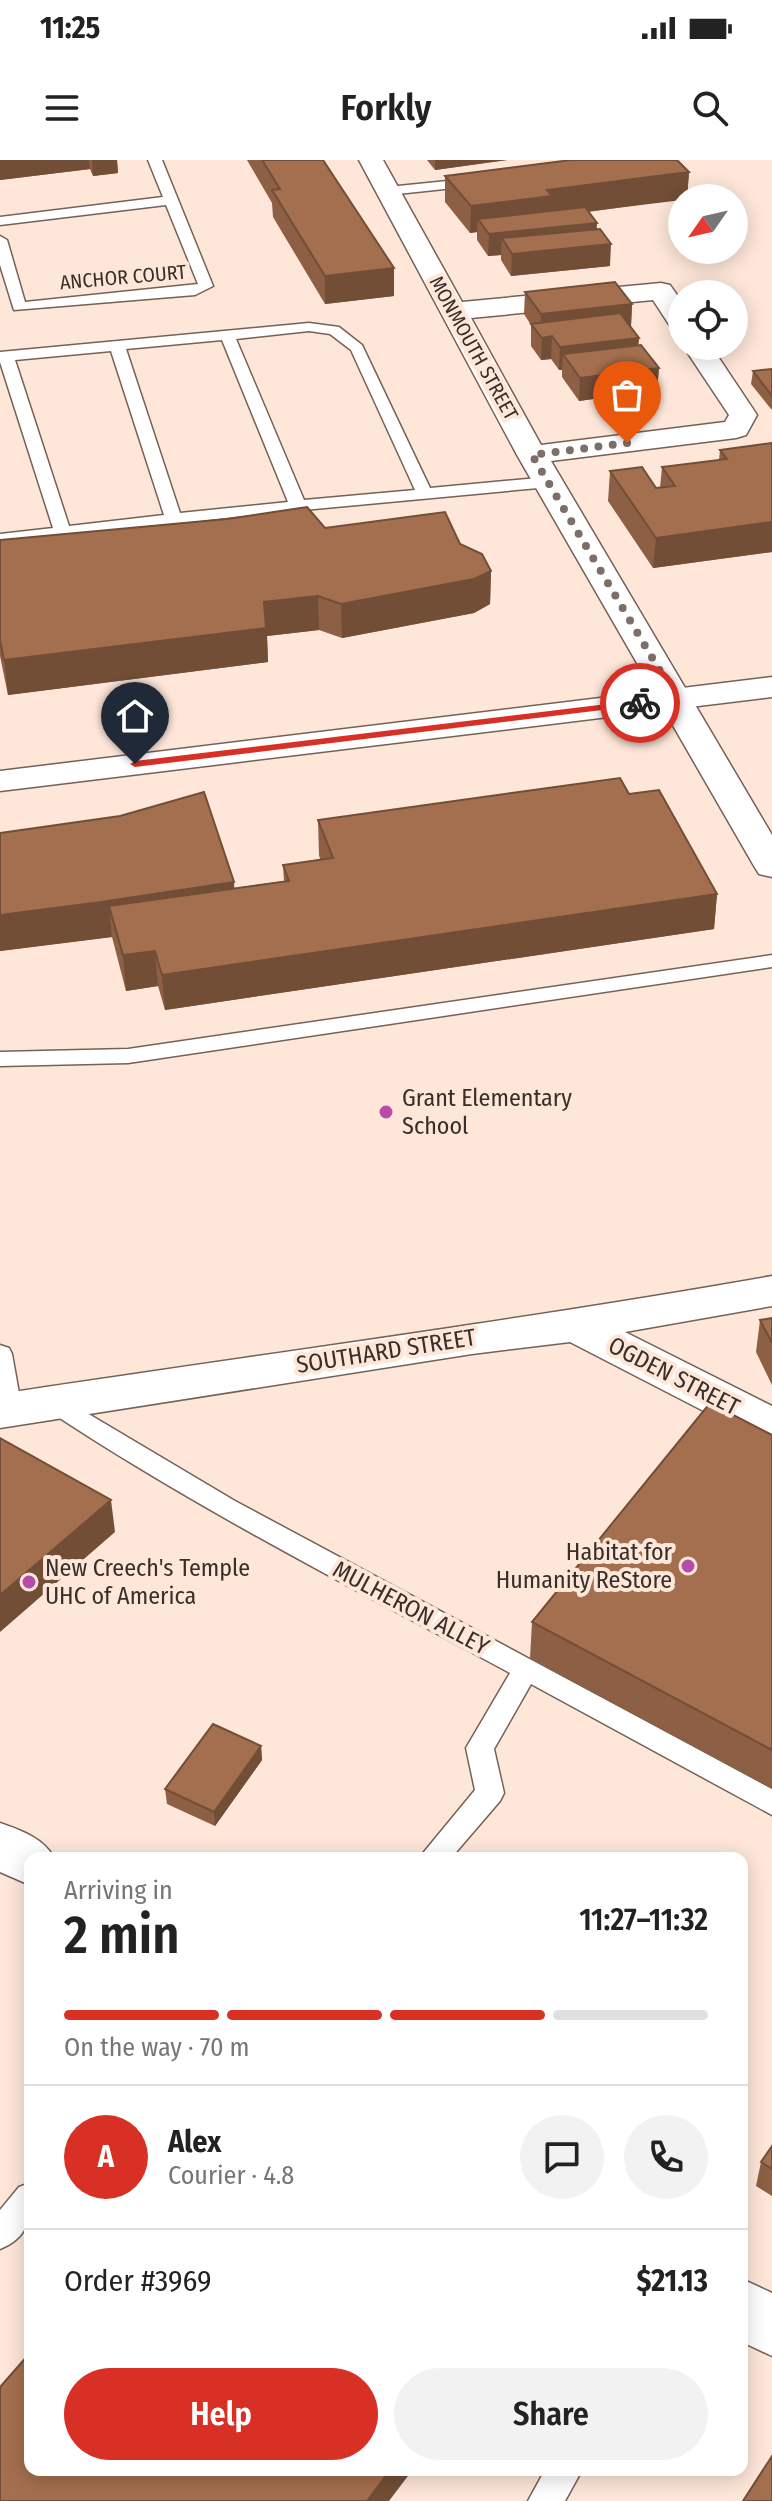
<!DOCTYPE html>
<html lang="en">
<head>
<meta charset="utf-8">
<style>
  :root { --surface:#fff; --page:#f2f2f2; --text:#222; --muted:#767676; --line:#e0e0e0; --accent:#d93025 }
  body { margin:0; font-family:"Fira Sans Condensed",sans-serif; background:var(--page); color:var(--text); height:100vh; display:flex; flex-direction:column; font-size:30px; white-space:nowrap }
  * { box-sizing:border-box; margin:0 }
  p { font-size:26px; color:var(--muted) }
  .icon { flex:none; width:44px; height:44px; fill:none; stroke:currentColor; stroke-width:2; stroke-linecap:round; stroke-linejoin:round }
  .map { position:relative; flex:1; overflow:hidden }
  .panel { position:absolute; left:24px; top:1692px; width:724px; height:624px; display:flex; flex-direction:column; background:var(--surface); border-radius:16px; box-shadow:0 4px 20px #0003 }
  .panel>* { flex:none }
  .needle { width:52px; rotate:236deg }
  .tools { position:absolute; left:668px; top:24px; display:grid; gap:16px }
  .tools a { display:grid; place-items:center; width:80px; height:80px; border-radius:50%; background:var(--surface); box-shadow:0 4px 20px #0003; font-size:40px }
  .pin { position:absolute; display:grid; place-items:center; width:68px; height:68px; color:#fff; margin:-82px -34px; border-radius:50% 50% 50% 0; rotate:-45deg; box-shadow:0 0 8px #0007 }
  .pin .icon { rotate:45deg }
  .courier { position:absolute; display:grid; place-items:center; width:80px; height:80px; margin:-40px; border:6px solid #d93025; border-radius:50%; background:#fff; color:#222; box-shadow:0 2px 10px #0007 }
  .head em { font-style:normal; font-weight:600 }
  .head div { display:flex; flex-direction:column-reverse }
  .head { display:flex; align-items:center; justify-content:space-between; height:136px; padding:0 40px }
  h1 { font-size:52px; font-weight:600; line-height:60px }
  .bar { display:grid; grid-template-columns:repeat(4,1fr); gap:12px 8px; align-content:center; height:96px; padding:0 40px }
  .bar i { height:10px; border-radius:6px; background:var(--line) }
  .bar .selected { background:var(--accent) }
  .bar p { grid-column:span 4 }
  .line { display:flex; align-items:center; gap:20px; padding:0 40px; border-top:2px solid var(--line) }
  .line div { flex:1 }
  .round { display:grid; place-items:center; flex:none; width:84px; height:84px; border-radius:42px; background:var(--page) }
  .action { display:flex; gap:16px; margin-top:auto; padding:16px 40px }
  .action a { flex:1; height:92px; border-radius:48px; background:var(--accent); color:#fff; font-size:32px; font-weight:600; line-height:92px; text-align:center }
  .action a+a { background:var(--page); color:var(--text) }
  .status { display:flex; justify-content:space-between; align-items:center; height:56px; padding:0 40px; background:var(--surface); direction:ltr }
  .status svg { height:22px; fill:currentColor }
  header { display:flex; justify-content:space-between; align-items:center; height:104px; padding:0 40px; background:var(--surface); font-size:36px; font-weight:600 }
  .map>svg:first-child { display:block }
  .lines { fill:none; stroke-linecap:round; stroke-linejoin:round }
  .lane-casing { stroke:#756155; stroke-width:3 }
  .street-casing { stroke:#756155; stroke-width:3 }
  .secondary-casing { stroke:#756155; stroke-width:3 }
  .lane { fill:#fff; fill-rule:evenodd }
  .street { fill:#fff; fill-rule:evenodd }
  .secondary { fill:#fff; fill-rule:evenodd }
  .wall { fill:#8d5f44 }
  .shaded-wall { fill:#734e37 }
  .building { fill:#a46f4f; stroke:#734e37; stroke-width:2 }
  .route { fill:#d93025 }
  .done { stroke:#7d6f67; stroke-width:8; stroke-dasharray:0 14.4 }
  .poi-dot { fill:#b74baa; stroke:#fee7d9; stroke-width:3 }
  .labels { text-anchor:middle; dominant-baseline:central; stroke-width:8; stroke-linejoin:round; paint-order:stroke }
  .far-street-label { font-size:20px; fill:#382f2a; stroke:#fee7d9 }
  .poi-label { font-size:24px; fill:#382f2a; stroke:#fee7d9; text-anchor:start }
  .street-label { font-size:24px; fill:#382f2a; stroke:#fee7d9 }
</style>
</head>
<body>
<div class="status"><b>11:25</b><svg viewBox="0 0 49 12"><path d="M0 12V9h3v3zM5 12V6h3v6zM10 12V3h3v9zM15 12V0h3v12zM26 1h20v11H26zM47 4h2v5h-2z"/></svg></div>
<header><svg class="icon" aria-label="menu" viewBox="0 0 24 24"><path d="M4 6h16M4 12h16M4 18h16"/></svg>Forkly<svg class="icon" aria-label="search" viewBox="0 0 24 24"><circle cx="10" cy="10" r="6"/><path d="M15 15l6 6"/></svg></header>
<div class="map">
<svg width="772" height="2341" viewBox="0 0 772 2341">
  <rect width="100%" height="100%" fill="#fee7d9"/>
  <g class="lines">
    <g class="lane-casing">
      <path id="lane" d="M148 0H162L213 126 195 135 14 150 0 105V76L7 80 25 142 198 124 166 45 0 65V57L163 37Z
        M477 18 484 22 482 25 388 35 381 31 388 27Z
        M309 163 339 167 362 185 430 328 549 317 557 322 549 327 261 354 0 384V374L53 368 0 202V192ZM309 171 330 174 351 190 415 330 304 340 236 179ZM222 180 288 342 180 353 126 189ZM111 191 164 355 69 366 15 200Z
        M772 795V807L128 903 0 906V892L128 889Z
        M0 1185 9 1188 12 1194 22 1250 19 1256 10 1259 0 1254Z
        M55 1234 235 1341 772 1629V1655L531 1524 494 1589 504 1633 500 1641 451 1698H419L475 1630 466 1588 510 1513C353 1428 195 1348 46 1249L43 1243 46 1237Z
        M30 2023C30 2053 33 2076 0 2089V2050L19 2027Z
        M545 2310H582L565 2341H528Z"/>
    </g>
    <g class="street-casing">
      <path id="street" d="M359 0H383L462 142 661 123 670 125 682 142V171L672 169 653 140 471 158 541 285 725 262 729 255 683 186H711L757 255 746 275 736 278 551 301 772 675V717L759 714 754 706 517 295Z
        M772 1116V1146L625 1172 772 1246V1283L756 1278 570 1182 472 1194 0 1268V1234C257 1195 516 1161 772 1116Z"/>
    </g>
    <g class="secondary-casing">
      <path id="secondary" d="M772 517V537L0 631V611Z
        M0 1663C20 1670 44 1678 54 1698H30V1725L0 1712Z
        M742 2119 772 2133V2196L742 2182Z"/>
    </g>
    <use href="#lane" class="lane"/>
    <use href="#street" class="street"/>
    <use href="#secondary" class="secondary"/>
  </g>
  <path class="wall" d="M0 0H117L118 13 93 16 90 9 0 20Z
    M247 0H323L394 136 325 144 273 57 272 43Z
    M427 0H507L435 10Z
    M689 12 687 38 588 52 597 69 610 106 511 116 501 100V95L488 96 477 80V72L470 73 445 42V16Z
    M525 132 632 144 631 166 639 178 638 185 659 208 657 230 579 241 562 217V210H559L551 199 541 200 531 186V165L524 154Z
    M772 209V249H771L751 224 753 211Z
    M772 283V392L653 408 608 341 610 311 656 328H660L662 307 719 300 720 290Z
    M325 368 460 384 491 411 490 444 474 453 342 478 319 470 267 476 268 502 8 535 0 496V380Z
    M629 634 717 734 714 769 165 850 158 826 126 831 112 777 0 791V673L234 728 284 721 283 705 320 699 319 695 318 660Z
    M760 1160 772 1183V1225L756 1192Z
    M772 1275V1629L530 1498 532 1462Z
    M261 1586 262 1600 215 1666 167 1644 165 1629Z
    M772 1986V2036L756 2026 761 2002Z"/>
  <path class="shaded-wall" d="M0 0H89L90 9 0 20Z
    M92 0H117L118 13 93 16Z
    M435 0H507L435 10Z
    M689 12 687 38H682V40L551 56 478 59 477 72 470 73 471 46 547 30Z
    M597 63 596 84 502 78 501 95 488 96 489 74Z
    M611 84 610 106 511 116 512 94Z
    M394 108V136L325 144V116Z
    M632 144 631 166 540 177 541 154Z
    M552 176 551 199 541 200 542 178Z
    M639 178 637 200 563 194 562 210H559L560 187Z
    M659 208 657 230 579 241 580 218Z
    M772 362V392L653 408 656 378Z
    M491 411 490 444 474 453 342 478 341 444Z
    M318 436 319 470 267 476 268 502 8 535 4 500 264 442Z
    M234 722 236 758 109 746 112 777 0 791V755Z
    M717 734 714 769 165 850 162 815Z
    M155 791 158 826 126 831 123 795Z
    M111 1340 115 1372 0 1472V1435Z
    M261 1586 262 1600 215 1666 214 1652Z
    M390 2310H411V2312L389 2341H367Z"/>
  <path class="building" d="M262 0H323L394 108 325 116 272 30 280 29Z
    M571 0H677L689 12 547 30 552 36 471 46 445 16Z
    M585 47 597 63 489 74 478 59Z
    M600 69 611 84 512 94 502 78Z
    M615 122 632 144 541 154 525 132Z
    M620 153 639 178 560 187 552 176 542 178 531 164Z
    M641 185 659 208 580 218 563 194Z
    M772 209V236L753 211Z
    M772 283V362L656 378 610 311 642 307 656 328 675 326 662 307 727 299 720 290Z
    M307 347 325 368 445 352 460 384 482 394 491 411 474 419 341 444 318 436 264 442 266 468 4 500 0 480V380L227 359Z
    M620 618 629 634 659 630 717 734 162 815 155 791 123 795 109 746 289 721 283 705 333 698 318 660Z
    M204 632 234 722 94 743 0 755V673L120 656Z
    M772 1158V1183L760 1160Z
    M710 1243 772 1275V1590L532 1462Z
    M0 1278 111 1340 0 1435Z
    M213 1564 261 1586 214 1652 165 1629Z
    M772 1986V2009L761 2002Z
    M30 2193V2310H390L367 2341H0V2227Z
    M772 2296V2341H743Z"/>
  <path class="route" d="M640 540 643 545 135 607 130 604 135 601Z"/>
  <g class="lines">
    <path class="done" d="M627 283 532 295 676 538 640 543"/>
  </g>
  <g class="poi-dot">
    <circle cx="386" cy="952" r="8"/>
    <circle cx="688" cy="1406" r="8"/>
    <circle cx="29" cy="1422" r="8"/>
  </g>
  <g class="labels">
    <g class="far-street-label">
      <text transform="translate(123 117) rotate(-5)">ANCHOR COURT</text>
      <text transform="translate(474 188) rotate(61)">MONMOUTH STREET</text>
    </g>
    <g class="poi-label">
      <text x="402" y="938">Grant Elementary<tspan x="402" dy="28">School</tspan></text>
      <text x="672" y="1392" text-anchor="end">Habitat for<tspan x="672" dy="28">Humanity ReStore</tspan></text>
      <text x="45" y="1408">New Creech's Temple<tspan x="45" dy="28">UHC of America</tspan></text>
    </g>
    <g class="street-label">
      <text transform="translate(386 1191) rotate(-9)">SOUTHARD STREET</text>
      <text transform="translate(674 1216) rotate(27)">OGDEN STREET</text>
      <text transform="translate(411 1448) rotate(28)">MULHERON ALLEY</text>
    </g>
  </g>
</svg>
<div class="tools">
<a><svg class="needle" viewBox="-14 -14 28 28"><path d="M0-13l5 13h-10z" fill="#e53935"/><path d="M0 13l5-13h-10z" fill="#767676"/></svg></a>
<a><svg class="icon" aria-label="locate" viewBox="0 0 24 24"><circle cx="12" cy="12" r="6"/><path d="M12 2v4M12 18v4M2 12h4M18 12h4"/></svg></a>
</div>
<div class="pin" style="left:627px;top:283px;background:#ea580c"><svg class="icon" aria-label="bag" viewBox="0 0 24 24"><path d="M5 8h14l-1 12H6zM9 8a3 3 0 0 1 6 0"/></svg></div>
<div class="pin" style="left:135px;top:604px;background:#1f2937"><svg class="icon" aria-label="home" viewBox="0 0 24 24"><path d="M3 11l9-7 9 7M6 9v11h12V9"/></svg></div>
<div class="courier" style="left:640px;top:543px"><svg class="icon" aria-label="bike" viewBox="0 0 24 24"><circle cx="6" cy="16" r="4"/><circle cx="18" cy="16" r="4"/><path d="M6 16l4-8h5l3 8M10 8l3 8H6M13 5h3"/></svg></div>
<section class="panel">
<div class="head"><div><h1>2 min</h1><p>Arriving in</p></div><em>11:27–11:32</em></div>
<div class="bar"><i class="selected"></i><i class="selected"></i><i class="selected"></i><i></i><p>On the way · 70 m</p></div>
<div class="line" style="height:144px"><b class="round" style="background:var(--accent);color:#fff">A</b><div><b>Alex</b><p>Courier · 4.8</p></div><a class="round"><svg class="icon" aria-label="chat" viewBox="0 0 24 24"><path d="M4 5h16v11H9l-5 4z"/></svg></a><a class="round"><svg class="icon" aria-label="phone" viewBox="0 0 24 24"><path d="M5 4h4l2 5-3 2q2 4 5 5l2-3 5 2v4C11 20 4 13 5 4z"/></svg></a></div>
<div class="line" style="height:104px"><div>Order #3969</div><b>$21.13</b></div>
<div class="action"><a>Help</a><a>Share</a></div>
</section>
</div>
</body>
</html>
